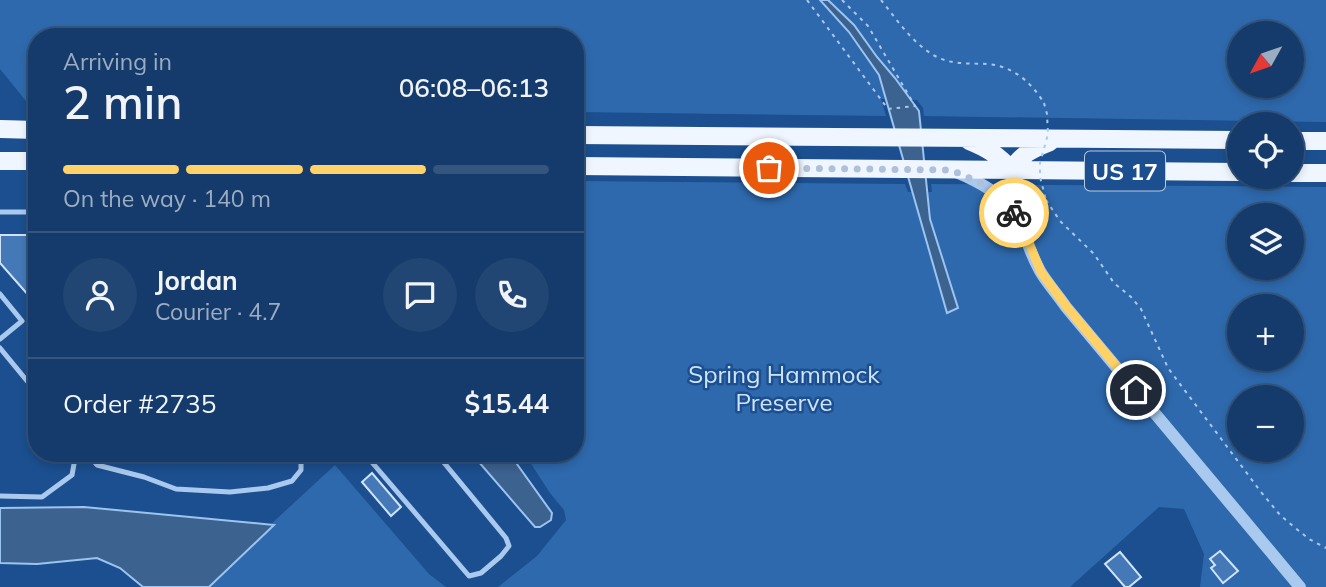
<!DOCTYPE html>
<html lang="en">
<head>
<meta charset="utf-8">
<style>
  :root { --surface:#143b6b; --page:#214673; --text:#f1f3f6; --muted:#9dadc1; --line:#33557e; --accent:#ffd166 }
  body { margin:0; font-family:Mulish,sans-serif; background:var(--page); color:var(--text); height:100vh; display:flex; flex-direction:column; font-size:26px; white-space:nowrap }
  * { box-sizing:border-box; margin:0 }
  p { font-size:23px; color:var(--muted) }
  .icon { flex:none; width:38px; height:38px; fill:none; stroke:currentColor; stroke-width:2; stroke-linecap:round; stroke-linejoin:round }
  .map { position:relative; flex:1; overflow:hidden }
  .side { position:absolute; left:28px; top:28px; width:556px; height:434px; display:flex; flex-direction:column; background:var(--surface); border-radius:28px; box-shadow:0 4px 10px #0003,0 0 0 2px var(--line) }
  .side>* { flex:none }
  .needle { width:46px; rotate:230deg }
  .fabs { position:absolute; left:1227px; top:21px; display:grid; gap:14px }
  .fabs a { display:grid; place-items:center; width:77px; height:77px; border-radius:50%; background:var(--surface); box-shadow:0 4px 10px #0003,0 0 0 2px var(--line); font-size:35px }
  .pin { position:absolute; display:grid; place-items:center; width:60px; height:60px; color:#fff; margin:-30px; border:4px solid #fff; border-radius:50%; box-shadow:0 2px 7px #0007 }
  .courier { position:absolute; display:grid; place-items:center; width:70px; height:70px; margin:-35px; border:5px solid #ffd166; border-radius:50%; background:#fff; color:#222; box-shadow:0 2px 9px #0007 }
  .head em { font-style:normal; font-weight:600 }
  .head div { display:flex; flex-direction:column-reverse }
  .head { display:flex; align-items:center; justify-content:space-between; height:119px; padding:0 35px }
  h1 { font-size:46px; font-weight:600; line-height:52px }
  .bar { display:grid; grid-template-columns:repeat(4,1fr); gap:10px 7px; align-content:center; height:84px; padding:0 35px }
  .bar i { height:9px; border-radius:5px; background:var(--line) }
  .bar .on { background:var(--accent) }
  .bar p { grid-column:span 4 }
  .line { display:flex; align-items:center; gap:18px; padding:0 35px; border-top:2px solid var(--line) }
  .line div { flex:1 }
  .round { display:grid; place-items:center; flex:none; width:74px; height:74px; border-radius:37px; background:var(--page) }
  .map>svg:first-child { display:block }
  .green { fill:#2e69ad; fill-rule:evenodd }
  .water { fill:#3c6290; stroke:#9cc4f0; stroke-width:2 }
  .building { fill:#4478b7; stroke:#cfe3fa; stroke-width:2 }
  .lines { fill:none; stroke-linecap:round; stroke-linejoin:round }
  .path { stroke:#a9c9ee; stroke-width:2; stroke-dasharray:3.5 5; stroke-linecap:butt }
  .service { stroke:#a9c9ee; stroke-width:5 }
  .tertiary { stroke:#a9c9ee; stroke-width:12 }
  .primary { stroke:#f0f6ff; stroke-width:18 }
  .path-bridge { stroke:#a9c9ee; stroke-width:2; stroke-dasharray:3.5 5; stroke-linecap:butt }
  .done { stroke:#afc1d8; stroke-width:7; stroke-dasharray:0 12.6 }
  .route { stroke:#ffd166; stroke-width:9 }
  .labels { text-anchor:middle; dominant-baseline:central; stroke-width:5; stroke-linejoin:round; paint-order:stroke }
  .shield { fill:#1b4f8f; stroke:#bbcadd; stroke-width:2 }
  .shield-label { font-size:23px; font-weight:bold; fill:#fff }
  .park-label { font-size:24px; fill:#cfe3fa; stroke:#1b4f8f }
</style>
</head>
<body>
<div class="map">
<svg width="1326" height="587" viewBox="0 0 1326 587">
  <rect width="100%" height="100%" fill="#1b4f8f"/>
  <path class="green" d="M0 0H1326V122L924 116 923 108 917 100 881 99 886 116 576 112V37H37V106H30L0 69ZM1239 33H1292V86H1239Z
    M576 181 905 184 908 192H932L931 184 1326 187V587H1200L1204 554 1184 509 1159 507 1070 587H498L537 556 566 520 564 510 550 493 524 453H576ZM1239 215H1292V268H1239ZM1239 306H1292V359H1239ZM1239 397H1292V450H1239Z
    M335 465 429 574 446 587H209L273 526 270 525Z"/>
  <path class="water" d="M820 0H828L854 25 877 57 895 78 919 111 930 219 958 308 947 313 879 75 849 32Z
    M471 453H509L552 513 551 520 540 527H535Z
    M84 507 274 525 209 587H143L120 568 97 558 37 564 0 563V508Z"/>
  <path class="building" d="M0 235H34L37 239V305L0 263Z
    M372 473 401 507 391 516 362 482Z
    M1220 551 1238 571 1223 583 1211 568 1215 565 1210 559Z
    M1120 552 1141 577 1129 587H1125L1105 564Z"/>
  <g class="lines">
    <path class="path" d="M807 0 888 109 915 106 868 26 842 0
      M881 0C898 21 914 46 939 58 955 65 971 63 987 64 1013 66 1031 82 1044 103
      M1046 200 1060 221 1094 254 1114 283 1131 297 1141 309 1168 368 1261 492 1280 515 1294 527 1309 539 1326 548"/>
    <path class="service" d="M0 212H37
      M0 294 22 321 0 339
      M0 348 37 393
      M87 453 97 465 144 477 176 489 230 492 268 488 292 481 301 470V457L297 453
      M370 460 469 576 481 573 501 556 509 546 506 538 436 453
      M0 496 42 497 72 475 76 453"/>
    <path class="tertiary" d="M1011 170C1015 206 1023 239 1040 271 1047 283 1058 295 1066 307L1300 587
      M956 172C982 183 1000 193 1017 216"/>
    <path class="primary" d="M0 129 37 130
      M576 135 1239 140
      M969 141C986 148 999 155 1011 170
      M1292 141H1326
      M0 161H37
      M576 166 1239 172
      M1011 170C1022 154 1032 149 1050 142
      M1292 173H1326"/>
    <path class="path-bridge" d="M1044 103 1047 114 1048 134 1040 163V177L1046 200"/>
  </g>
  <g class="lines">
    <path class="done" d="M769 168 951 170 981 183 999 196 1014 213"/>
    <path class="route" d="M1014 213 1019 219 1041 272 1066 306 1136 390"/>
  </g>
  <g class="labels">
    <rect class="shield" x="1085" y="151.5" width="80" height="39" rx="5"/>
    <g class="shield-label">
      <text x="1125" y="171">US 17</text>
    </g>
    <g class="park-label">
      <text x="784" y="374">Spring Hammock<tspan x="784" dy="28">Preserve</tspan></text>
    </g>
  </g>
</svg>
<div class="fabs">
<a><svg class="needle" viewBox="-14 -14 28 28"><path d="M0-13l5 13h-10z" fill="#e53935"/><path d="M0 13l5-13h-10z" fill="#9dadc1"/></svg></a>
<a><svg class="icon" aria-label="locate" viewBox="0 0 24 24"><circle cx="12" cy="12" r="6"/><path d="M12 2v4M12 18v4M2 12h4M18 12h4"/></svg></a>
<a><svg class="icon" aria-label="layers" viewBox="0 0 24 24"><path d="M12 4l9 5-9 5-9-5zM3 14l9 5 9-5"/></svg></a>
<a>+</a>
<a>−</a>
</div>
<div class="pin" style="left:769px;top:168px;background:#ea580c"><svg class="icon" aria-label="bag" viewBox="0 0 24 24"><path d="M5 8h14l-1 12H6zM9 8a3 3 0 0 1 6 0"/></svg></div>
<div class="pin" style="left:1136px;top:390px;background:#1f2937"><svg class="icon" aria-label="home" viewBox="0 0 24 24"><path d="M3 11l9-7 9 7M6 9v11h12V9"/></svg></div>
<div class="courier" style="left:1014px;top:213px"><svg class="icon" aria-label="bike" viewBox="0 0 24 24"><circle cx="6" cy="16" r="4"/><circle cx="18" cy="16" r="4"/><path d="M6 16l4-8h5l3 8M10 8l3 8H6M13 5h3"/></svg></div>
<section class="side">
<div class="head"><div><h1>2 min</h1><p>Arriving in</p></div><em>06:08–06:13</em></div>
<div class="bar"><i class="on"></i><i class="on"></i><i class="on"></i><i></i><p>On the way · 140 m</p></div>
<div class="line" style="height:126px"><a class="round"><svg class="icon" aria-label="person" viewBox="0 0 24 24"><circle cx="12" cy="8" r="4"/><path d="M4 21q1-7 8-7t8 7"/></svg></a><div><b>Jordan</b><p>Courier · 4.7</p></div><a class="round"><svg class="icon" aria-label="chat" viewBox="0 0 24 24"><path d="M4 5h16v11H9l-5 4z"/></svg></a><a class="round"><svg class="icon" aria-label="phone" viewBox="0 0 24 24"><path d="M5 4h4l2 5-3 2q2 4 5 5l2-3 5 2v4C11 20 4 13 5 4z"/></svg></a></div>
<div class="line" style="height:91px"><div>Order #2735</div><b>$15.44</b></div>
</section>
</div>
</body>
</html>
